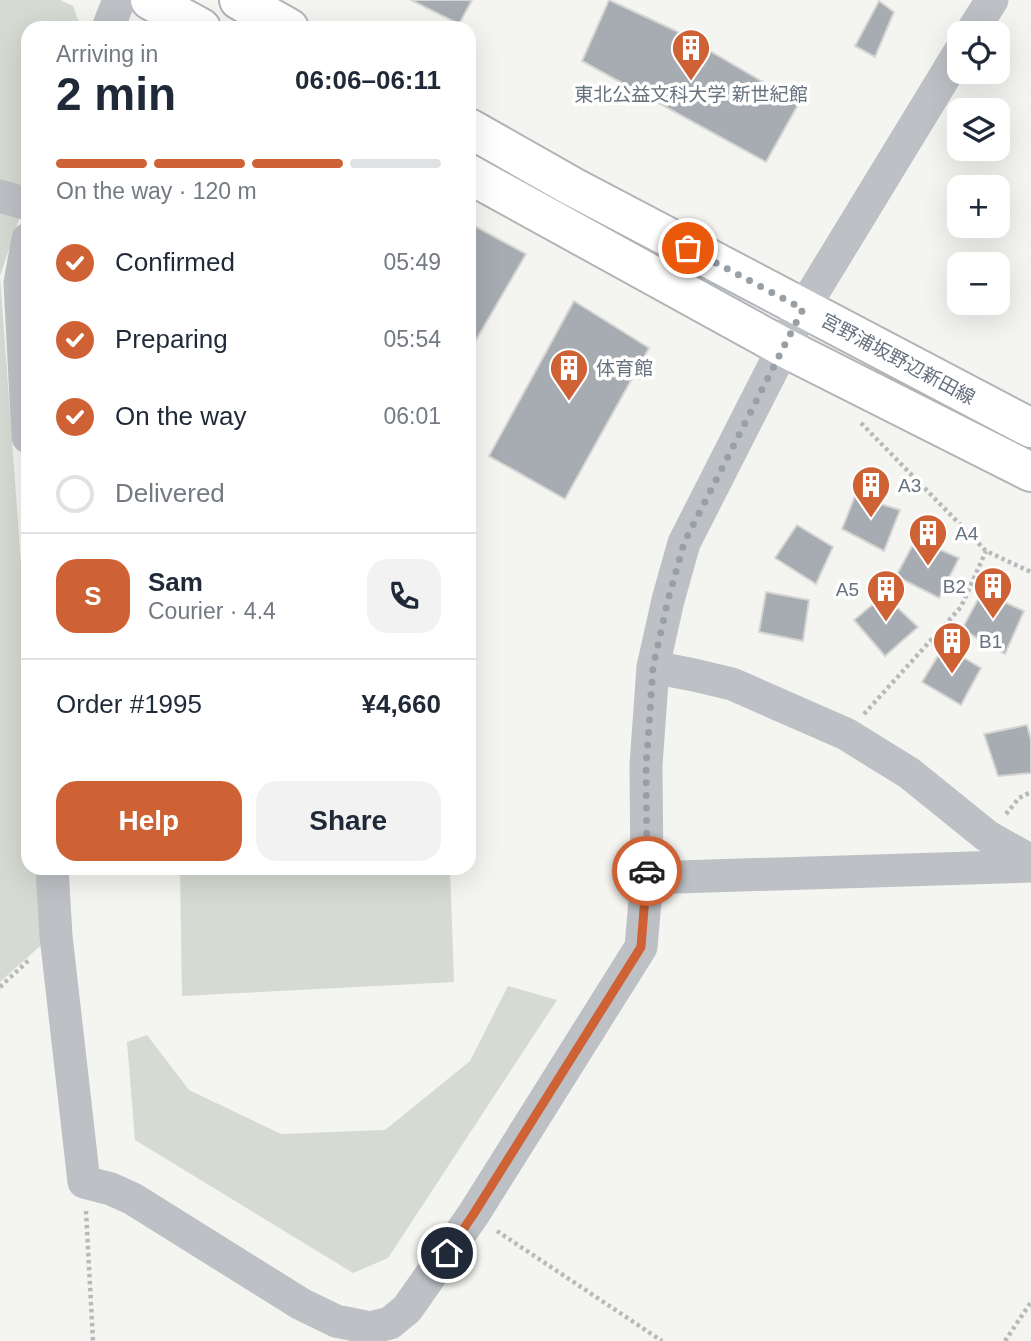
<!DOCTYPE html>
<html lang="en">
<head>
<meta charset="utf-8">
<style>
  :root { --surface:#fff; --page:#f2f2f3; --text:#1f2937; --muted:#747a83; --line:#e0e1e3; --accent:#cf6235 }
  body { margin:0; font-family:Arial,"Noto Sans JP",sans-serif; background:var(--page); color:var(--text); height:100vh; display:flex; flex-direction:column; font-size:26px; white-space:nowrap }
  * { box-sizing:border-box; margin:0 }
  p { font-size:23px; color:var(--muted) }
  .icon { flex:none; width:38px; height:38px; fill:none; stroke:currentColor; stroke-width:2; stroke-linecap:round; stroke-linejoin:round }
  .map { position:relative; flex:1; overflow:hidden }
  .side { position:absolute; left:21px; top:21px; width:455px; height:854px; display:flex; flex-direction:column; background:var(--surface); border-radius:21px; box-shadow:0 7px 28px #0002 }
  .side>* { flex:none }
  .controls { position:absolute; left:947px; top:21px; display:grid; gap:14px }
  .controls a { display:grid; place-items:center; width:63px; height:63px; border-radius:14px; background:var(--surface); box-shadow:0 7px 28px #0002; font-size:35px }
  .pin { position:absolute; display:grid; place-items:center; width:60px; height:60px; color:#fff; margin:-30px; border:4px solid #fff; border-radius:50%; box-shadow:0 2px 7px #0007 }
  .courier { position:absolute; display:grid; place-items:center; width:70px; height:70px; margin:-35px; border:5px solid #cf6235; border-radius:50%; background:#fff; color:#222; box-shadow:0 2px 9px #0007 }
  .overview em { font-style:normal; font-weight:800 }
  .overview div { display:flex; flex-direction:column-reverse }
  .overview { display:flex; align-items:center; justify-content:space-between; height:119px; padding:0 35px }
  h1 { font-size:46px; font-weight:800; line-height:52px }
  .bar { display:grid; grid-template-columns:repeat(4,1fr); gap:10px 7px; align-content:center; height:84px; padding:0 35px }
  .bar i { height:9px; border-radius:5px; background:var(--line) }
  .bar .current { background:var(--accent) }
  .bar p { grid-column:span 4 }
  .line { display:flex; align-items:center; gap:18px; padding:0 35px; border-top:2px solid var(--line) }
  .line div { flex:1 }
  .round { display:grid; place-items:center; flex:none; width:74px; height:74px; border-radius:21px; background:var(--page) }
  ol { padding:0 35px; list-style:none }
  li { display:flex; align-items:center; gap:21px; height:77px }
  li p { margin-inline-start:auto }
  li .icon { padding:7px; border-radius:50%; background:var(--accent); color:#fff; stroke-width:4 }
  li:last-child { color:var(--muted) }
  li i { width:38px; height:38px; border:4px solid var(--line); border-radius:50% }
  .cta { display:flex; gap:14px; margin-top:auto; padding:14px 35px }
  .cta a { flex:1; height:80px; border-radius:21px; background:var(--accent); color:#fff; font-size:28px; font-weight:800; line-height:80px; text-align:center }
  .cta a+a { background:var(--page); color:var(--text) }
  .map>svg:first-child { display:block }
  .green { fill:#d5dad2 }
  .building { fill:#a6acb2; stroke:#d5d5d3; stroke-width:2 }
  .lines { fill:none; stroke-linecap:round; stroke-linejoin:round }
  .major-casing { stroke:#b1b4b8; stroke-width:42 }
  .path { stroke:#b7b9bc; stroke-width:4.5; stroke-dasharray:3.5 3.5; stroke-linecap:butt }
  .minor { stroke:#bdc0c4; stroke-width:33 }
  .major { stroke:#fff; stroke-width:38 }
  .done { stroke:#98a0a6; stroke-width:7; stroke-dasharray:0 12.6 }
  .route { stroke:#cf6235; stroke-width:9 }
  .labels { text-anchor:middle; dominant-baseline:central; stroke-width:7; stroke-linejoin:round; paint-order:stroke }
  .poi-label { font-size:19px; fill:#66727e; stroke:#fff; text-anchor:start }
  .street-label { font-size:19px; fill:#66727e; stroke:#fff }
</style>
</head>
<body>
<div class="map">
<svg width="1031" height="1341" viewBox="0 0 1031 1341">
  <rect width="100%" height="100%" fill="#f4f4f1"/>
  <path class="green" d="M0 0H60L73 6 81 28H28V192L0 276 28 660V868H43L48 939 0 982Z
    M180 868H450L454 982 182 996Z
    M508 986 557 1000 388 1258 353 1273 135 1140 127 1042 147 1035 189 1090 281 1134 385 1130 470 1061Z"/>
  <path class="building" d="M411 0H472L459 24Z
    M609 0 674 30 799 103 766 162 582 61Z
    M879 1 894 12 875 57 855 46Z
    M469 223 526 254 469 352Z
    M574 301 649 348 565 499 489 456Z
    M855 496 900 510 884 551 842 529Z
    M797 525 833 547 816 584 775 558Z
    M916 539 959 558 939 598 896 576Z
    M766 592 809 600 803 641 759 632Z
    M982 592 1024 611 1005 654 962 629Z
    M884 595 918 627 885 656 854 620Z
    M944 646 981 668 961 705 922 682Z
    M1027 725 1031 740V773L998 776 984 734Z"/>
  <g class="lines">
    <g class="major-casing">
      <path id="major" d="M150 0 201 28
        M239 0 289 28
        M469 128 573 187 1031 428
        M469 174 783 347 1031 472"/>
    </g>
    <path class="path" d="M861 423 986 551 1031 572
      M864 714 961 607 986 551
      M1006 814 1019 798 1031 792
      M0 987 30 959
      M86 1211 93 1341
      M497 1231 662 1341
      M1005 1341 1031 1302"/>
    <path class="minor" d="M108 28 119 0
      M971 33 992 0
      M0 196 28 204
      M28 239 20 283 28 437
      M653 667 694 675 732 684 846 734 909 773 987 836 1031 861
      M52 868 56 936 84 1182 111 1189 133 1199 301 1304 336 1321 370 1328 390 1323 407 1309 473 1215 641 947 647 878 646 765 653 667 668 600 684 543 803 309 959 53
      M647 878 1031 866"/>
    <use href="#major" class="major"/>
  </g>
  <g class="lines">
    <path class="done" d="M647 871 646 765 648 741 653 667 668 600 684 543 803 309 688 248"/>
    <path class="route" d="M447 1253 473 1215 641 947 647 871"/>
  </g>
  <defs>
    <g id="building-pin" transform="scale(2.0125)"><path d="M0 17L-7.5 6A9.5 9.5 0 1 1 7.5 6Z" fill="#cf6235" stroke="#fff"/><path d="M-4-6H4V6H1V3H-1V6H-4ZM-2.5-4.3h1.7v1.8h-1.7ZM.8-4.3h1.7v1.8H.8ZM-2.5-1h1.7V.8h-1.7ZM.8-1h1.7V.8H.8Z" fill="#fff"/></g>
  </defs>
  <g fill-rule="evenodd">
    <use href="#building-pin" x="691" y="48"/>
    <use href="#building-pin" x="569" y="368"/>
    <use href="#building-pin" x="871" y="485"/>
    <use href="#building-pin" x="928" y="533"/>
    <use href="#building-pin" x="993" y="586"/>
    <use href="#building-pin" x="886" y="589"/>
    <use href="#building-pin" x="952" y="641"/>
  </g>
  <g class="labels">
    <g class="poi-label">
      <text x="691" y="94" text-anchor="middle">東北公益文科大学 新世紀館</text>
      <text x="596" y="368">体育館</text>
      <text x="898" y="485">A3</text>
      <text x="955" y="533">A4</text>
      <text x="966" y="586" text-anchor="end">B2</text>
      <text x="859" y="589" text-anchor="end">A5</text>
      <text x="979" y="641">B1</text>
    </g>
    <g class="street-label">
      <text transform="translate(898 359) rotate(28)">宮野浦坂野辺新田線</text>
    </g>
  </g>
</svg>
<div class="controls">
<a><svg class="icon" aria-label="locate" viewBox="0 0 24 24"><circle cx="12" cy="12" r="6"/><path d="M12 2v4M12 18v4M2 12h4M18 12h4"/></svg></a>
<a><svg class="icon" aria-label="layers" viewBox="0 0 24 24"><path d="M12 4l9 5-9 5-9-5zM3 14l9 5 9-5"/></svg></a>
<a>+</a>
<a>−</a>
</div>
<div class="pin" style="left:688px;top:248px;background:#ea580c"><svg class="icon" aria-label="bag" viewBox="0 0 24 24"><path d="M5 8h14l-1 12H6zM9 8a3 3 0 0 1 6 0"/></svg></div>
<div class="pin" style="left:447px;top:1253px;background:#1f2937"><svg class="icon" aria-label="home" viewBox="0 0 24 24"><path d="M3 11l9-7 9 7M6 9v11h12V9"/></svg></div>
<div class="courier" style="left:647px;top:871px"><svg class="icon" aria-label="car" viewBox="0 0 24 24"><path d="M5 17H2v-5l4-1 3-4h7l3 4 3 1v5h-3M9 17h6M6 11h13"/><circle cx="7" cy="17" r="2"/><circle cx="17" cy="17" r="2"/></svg></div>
<section class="side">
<div class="overview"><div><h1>2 min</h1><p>Arriving in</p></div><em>06:06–06:11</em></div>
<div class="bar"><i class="current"></i><i class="current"></i><i class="current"></i><i></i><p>On the way · 120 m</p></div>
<ol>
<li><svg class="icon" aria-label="check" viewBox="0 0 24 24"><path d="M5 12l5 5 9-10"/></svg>Confirmed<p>05:49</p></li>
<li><svg class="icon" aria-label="check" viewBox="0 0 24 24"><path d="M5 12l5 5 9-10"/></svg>Preparing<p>05:54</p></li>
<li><svg class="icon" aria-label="check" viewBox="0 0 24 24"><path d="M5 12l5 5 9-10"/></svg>On the way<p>06:01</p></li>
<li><i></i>Delivered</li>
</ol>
<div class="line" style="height:126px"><b class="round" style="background:var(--accent);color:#fff">S</b><div><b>Sam</b><p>Courier · 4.4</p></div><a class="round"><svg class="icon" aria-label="phone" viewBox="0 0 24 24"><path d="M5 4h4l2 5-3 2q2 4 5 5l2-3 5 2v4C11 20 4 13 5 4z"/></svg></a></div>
<div class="line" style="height:91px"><div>Order #1995</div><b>¥4,660</b></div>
<div class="cta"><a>Help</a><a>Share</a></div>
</section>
</div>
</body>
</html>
